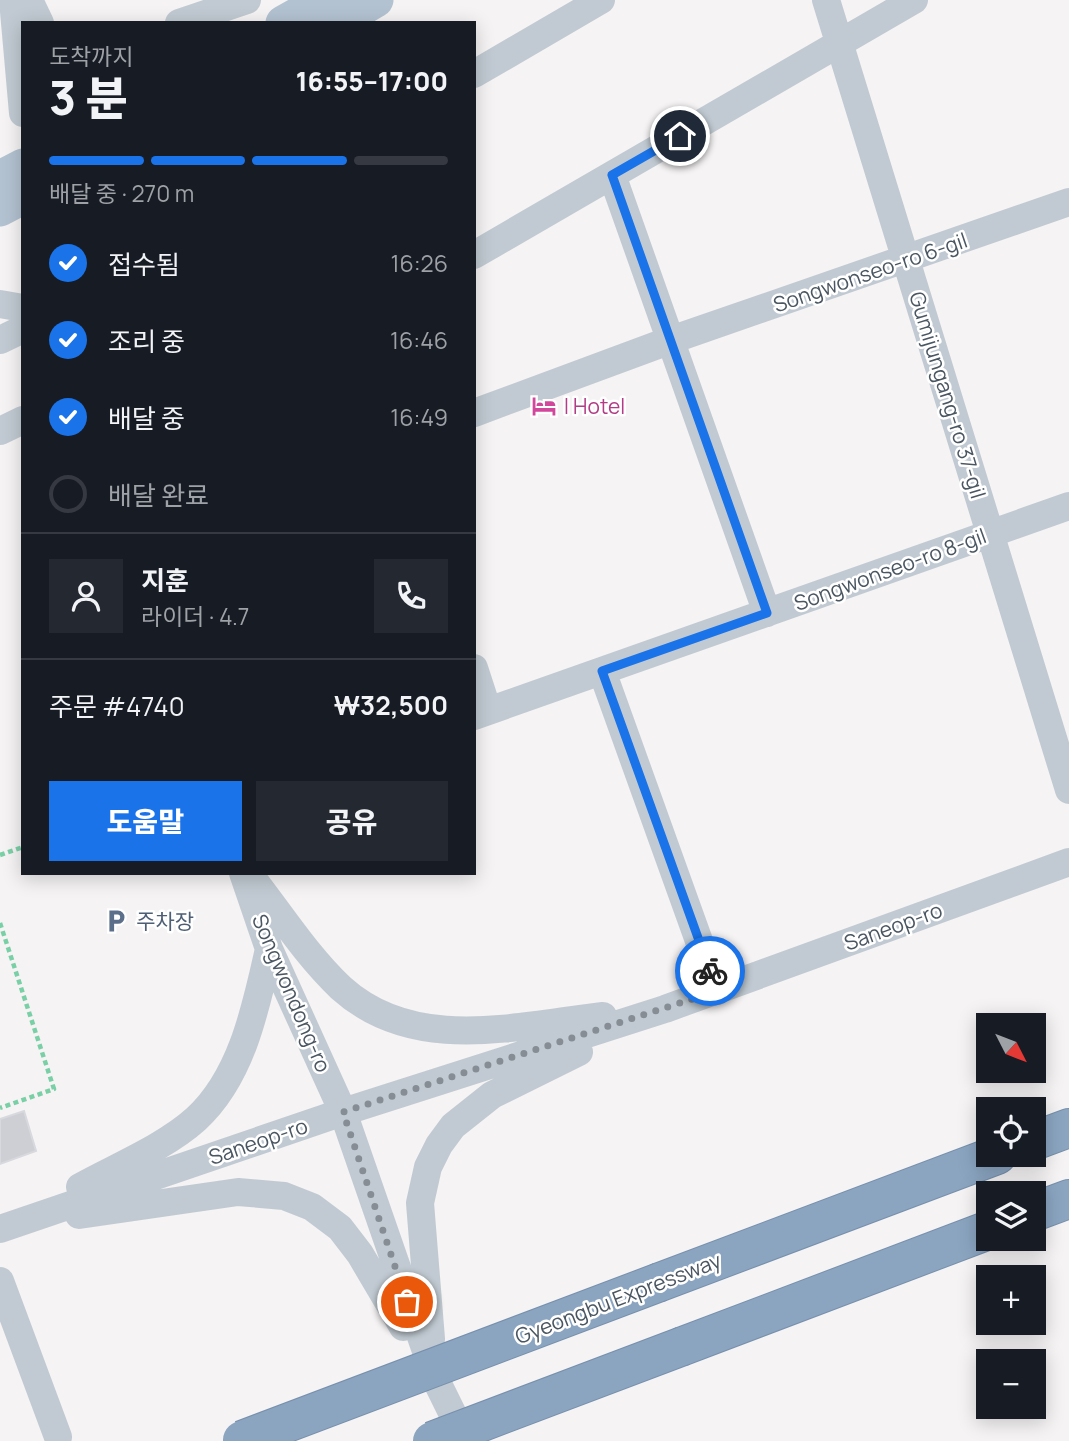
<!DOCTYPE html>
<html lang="ko">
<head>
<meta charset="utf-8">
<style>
  :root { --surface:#171b24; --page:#242831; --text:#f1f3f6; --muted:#9ea1a6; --line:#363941; --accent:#1a73e8 }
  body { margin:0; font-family:Manrope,"Noto Sans KR",sans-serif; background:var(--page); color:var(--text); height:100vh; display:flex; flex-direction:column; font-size:26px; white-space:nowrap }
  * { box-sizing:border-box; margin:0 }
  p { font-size:23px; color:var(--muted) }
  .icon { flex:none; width:38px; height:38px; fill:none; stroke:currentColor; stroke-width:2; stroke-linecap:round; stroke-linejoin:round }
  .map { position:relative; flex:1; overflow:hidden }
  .sheet { position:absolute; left:21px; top:21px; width:455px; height:854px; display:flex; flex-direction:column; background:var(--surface); border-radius:0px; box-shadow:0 4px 18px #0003 }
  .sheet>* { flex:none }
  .needle { width:46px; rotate:132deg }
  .buttons { position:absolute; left:976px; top:1013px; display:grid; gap:14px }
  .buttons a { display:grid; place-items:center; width:70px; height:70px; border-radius:0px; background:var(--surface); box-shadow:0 4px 18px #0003; font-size:35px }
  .pin { position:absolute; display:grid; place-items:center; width:60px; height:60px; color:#fff; margin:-30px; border:4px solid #fff; border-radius:50%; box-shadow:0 2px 7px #0007 }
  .courier { position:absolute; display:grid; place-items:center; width:70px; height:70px; margin:-35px; border:5px solid #1a73e8; border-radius:50%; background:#fff; color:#222; box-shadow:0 2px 9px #0007 }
  .summary em { font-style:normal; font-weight:800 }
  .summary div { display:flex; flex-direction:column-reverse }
  .summary { display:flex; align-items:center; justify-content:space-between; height:119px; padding:0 28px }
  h1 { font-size:46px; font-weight:800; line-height:52px }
  .bar { display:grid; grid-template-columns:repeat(4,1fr); gap:10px 7px; align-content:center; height:84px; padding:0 28px }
  .bar i { height:9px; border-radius:5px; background:var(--line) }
  .bar .active { background:var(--accent) }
  .bar p { grid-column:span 4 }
  .line { display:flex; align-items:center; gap:18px; padding:0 28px; border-top:2px solid var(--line) }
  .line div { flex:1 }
  .round { display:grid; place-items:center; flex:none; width:74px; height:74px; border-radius:0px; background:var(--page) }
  ol { padding:0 28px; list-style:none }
  li { display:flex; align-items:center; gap:21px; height:77px }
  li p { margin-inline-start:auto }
  li .icon { padding:7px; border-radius:50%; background:var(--accent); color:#fff; stroke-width:4 }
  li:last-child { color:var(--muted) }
  li i { width:38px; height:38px; border:4px solid var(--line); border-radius:50% }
  .cta { display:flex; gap:14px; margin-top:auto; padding:14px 28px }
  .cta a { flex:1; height:80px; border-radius:0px; background:var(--accent); color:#fff; font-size:28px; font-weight:800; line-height:80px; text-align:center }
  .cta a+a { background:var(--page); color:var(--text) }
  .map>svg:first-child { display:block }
  .building { fill:#cdcfd5; stroke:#d7d9de; stroke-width:2 }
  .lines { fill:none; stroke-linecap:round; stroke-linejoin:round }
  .highway-casing { stroke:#7690ad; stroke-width:40 }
  .path { stroke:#7ad0a6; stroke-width:4.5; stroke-dasharray:5 3.5; stroke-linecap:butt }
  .minor { stroke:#c1cad2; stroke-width:28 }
  .major { stroke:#b3c2d1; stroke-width:35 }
  .highway { stroke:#8ba5c1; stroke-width:38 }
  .highway-bridge-casing { stroke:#7690ad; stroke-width:40; stroke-linecap:butt }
  .highway-bridge { stroke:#8ba5c1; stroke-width:38 }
  .done { stroke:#868d94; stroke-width:7; stroke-dasharray:0 12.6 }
  .route { stroke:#1a73e8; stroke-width:9 }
  .labels { text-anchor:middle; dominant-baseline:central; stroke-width:5; stroke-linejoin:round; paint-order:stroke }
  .street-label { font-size:21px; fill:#4a5661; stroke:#fff }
  .hotel-label { font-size:21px; fill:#b23c85; stroke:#fff; text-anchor:start }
  .service-label { font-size:21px; fill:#4e5e75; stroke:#fff; text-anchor:start }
</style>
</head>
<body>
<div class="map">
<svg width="1069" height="1441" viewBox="0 0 1069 1441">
  <rect width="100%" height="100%" fill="#f5f3f3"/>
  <path class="building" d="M24 1111 36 1151 0 1164V1119Z"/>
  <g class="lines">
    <g class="highway-casing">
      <path id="highway" d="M1034 1141 1069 1128
        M1034 1212 1069 1199
        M660 1282 997 1155
        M683 1346 989 1230"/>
    </g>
    <path class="path" d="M0 855 23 847
      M0 923 54 1089 0 1108"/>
    <path class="minor" d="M13 0 23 113
      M29 0 40 23
      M826 0 1069 790
      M179 23 247 0
      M474 74 601 0
      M612 175 767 613
      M474 255 914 0
      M0 304 23 308
      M0 340 23 329
      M474 413 671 340 1069 202
      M0 431 23 420
      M474 668 488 711
      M602 671 717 991
      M474 716 1069 506
      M243 873 269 949 343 1112 436 1380 466 1441
      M253 879C281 915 307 956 341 988 414 1054 515 1026 603 1016
      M80 1187C116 1167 165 1147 196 1119 242 1077 256 1007 269 949
      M79 1215 238 1192 284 1196 312 1207 340 1228 360 1254 403 1327
      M0 1229 343 1112 665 1009 1069 862
      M0 1281 58 1437
      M431 1339 420 1203 428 1167 439 1145 453 1126 492 1095 579 1052"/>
    <path class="major" d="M283 23 324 0
      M337 23 376 0
      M0 178 23 166
      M0 209 23 197"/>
    <use href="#highway" class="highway"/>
    <g class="highway-bridge-casing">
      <path id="highway-bridge" d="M242 1440 660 1282
        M432 1441 683 1346"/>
    </g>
    <use href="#highway-bridge" class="highway-bridge"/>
  </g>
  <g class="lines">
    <path class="done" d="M407 1302 343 1112 717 991 710 971"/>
    <path class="route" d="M680 136 612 175 767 613 602 671 710 971"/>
  </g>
  <defs>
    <g id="hotel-bare" transform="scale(1.89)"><path d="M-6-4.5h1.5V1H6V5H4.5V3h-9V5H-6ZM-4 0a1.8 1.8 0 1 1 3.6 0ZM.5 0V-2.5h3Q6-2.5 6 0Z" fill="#d1479c" stroke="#fff" stroke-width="2.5" paint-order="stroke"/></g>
    <g id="parking-bare" transform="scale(1.89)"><path d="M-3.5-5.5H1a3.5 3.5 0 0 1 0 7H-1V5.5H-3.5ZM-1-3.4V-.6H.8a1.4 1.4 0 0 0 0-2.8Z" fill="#5c6f8a" stroke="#fff" stroke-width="2.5" paint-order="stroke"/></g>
  </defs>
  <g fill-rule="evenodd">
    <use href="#hotel-bare" x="544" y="406"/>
    <use href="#parking-bare" x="116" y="921"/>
  </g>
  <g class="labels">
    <g class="street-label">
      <text transform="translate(870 272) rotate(-19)">Songwonseo-ro 6-gil</text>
      <text transform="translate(948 395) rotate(73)">Gumijungang-ro 37-gil</text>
      <text transform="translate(890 569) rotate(-20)">Songwonseo-ro 8-gil</text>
      <text transform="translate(893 926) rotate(-20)">Saneop-ro</text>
      <text transform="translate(292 993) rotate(67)">Songwondong-ro</text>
      <text transform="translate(258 1141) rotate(-19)">Saneop-ro</text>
      <text transform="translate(618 1298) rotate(-21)">Gyeongbu Expressway</text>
    </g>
    <g class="hotel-label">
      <text x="564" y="406">I Hotel</text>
    </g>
    <g class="service-label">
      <text x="136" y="921">주차장</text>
    </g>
  </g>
</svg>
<div class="buttons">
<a><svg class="needle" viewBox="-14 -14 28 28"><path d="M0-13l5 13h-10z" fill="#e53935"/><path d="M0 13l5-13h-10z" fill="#9ea1a6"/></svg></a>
<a><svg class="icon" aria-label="locate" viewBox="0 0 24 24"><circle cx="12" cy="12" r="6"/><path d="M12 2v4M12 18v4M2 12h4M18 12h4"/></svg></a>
<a><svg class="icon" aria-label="layers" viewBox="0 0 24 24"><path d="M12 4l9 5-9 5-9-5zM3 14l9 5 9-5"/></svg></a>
<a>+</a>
<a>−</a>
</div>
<div class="pin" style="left:407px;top:1302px;background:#ea580c"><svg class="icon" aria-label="bag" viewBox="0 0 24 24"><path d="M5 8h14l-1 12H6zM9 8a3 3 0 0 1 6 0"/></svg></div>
<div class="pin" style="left:680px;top:136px;background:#1f2937"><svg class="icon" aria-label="home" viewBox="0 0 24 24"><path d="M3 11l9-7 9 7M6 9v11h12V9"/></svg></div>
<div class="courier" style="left:710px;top:971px"><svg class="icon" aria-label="bike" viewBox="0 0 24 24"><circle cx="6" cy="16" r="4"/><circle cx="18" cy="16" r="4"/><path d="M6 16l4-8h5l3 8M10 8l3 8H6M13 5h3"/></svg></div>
<section class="sheet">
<div class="summary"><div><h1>3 분</h1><p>도착까지</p></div><em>16:55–17:00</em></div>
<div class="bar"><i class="active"></i><i class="active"></i><i class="active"></i><i></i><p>배달 중 · 270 m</p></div>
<ol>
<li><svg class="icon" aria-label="check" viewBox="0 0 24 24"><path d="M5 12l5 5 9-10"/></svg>접수됨<p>16:26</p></li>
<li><svg class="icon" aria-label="check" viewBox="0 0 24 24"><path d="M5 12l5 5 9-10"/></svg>조리 중<p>16:46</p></li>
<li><svg class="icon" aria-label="check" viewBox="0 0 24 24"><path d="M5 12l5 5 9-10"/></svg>배달 중<p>16:49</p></li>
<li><i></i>배달 완료</li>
</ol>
<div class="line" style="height:126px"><a class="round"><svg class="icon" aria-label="person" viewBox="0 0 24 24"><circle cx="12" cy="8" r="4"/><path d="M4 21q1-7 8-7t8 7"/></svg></a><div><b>지훈</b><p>라이더 · 4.7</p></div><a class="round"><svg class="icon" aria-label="phone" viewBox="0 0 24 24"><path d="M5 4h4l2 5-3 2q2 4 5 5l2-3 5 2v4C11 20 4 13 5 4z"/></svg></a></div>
<div class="line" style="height:91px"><div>주문 #4740</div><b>₩32,500</b></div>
<div class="cta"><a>도움말</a><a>공유</a></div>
</section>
</div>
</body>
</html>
